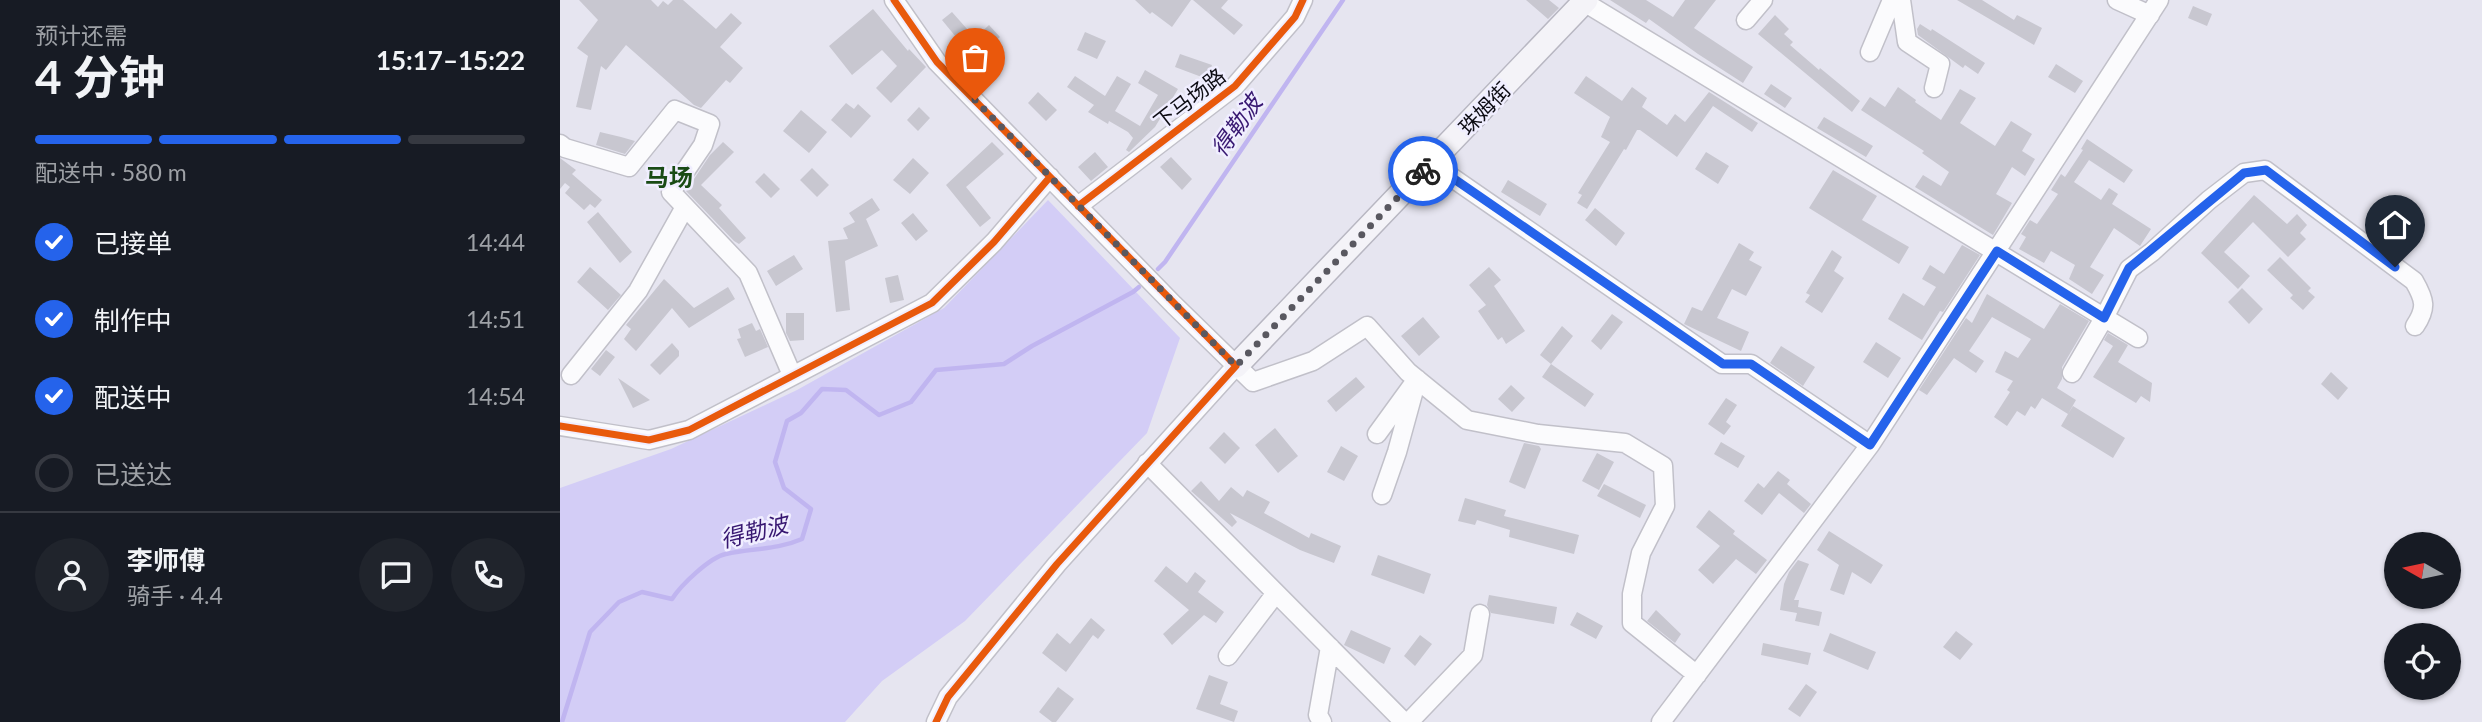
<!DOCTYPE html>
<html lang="zh">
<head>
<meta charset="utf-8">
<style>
  :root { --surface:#171b24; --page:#20242c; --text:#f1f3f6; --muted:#9ea1a6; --line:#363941; --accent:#2563eb }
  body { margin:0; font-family:Lato,"Noto Sans SC",sans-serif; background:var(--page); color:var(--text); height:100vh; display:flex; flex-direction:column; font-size:26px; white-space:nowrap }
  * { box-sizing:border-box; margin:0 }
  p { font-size:23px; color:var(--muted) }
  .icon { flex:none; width:38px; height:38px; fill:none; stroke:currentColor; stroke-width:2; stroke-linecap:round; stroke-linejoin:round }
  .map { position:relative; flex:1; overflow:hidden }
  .sheet { display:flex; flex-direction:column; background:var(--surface); width:560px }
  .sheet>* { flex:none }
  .needle { width:46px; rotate:279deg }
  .controls { position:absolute; left:1824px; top:532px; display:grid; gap:14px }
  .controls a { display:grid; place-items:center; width:77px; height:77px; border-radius:50%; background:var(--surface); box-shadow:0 2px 5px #0004; font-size:35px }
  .pin { position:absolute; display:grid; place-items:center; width:60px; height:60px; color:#fff; margin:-72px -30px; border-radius:50% 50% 50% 0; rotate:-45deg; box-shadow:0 0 7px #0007 }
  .pin .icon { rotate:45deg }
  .courier { position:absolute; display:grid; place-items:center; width:70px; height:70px; margin:-35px; border:5px solid #2563eb; border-radius:50%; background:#fff; color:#222; box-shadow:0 2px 9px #0007 }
  .summary em { font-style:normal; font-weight:700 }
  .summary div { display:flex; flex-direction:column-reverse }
  .summary { display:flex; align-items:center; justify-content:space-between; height:119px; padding:0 35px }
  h1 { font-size:46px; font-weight:700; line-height:52px }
  .bar { display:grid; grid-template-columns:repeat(4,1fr); gap:10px 7px; align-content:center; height:84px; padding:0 35px }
  .bar i { height:9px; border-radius:5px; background:var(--line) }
  .bar .on { background:var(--accent) }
  .bar p { grid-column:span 4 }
  .line { display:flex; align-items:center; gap:18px; padding:0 35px; border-top:2px solid var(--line) }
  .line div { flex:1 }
  .round { display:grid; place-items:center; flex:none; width:74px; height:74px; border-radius:37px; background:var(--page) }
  ol { padding:0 35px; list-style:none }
  li { display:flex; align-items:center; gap:21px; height:77px }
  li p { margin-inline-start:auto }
  li .icon { padding:7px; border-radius:50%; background:var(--accent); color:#fff; stroke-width:4 }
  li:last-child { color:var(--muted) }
  li i { width:38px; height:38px; border:4px solid var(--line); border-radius:50% }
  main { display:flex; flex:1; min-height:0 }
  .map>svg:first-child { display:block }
  .green { fill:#d3cdf6 }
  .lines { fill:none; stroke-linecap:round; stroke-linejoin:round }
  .stream { stroke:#c0b5f0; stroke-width:4.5 }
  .building { fill:#c8c7d0 }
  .minor-casing { stroke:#c1c0c9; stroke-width:21 }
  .major-casing { stroke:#b8b7c2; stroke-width:26 }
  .minor { stroke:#fbfbfd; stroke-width:18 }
  .major { stroke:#f4f3f8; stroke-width:23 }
  .cycleway-casing { stroke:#f0eeff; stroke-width:11 }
  .cycleway { stroke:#e8590c; stroke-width:7 }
  .done { stroke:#595860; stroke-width:7; stroke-dasharray:0 12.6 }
  .route { stroke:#2563eb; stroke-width:9 }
  .labels { text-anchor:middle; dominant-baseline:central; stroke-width:5; stroke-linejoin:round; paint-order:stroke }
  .street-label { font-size:21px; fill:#0d0c13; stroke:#f0eeff }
  .water-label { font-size:23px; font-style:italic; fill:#371771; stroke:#f0eeff }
  .quarter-label { font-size:24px; font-weight:bold; fill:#194b15; stroke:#f0eeff }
</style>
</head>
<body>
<main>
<section class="sheet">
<div class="summary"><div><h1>4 分钟</h1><p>预计还需</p></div><em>15:17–15:22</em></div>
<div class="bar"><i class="on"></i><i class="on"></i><i class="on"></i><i></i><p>配送中 · 580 m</p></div>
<ol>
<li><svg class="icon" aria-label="check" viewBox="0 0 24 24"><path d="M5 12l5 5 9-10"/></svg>已接单<p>14:44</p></li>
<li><svg class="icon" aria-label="check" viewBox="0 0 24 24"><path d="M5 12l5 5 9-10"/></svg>制作中<p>14:51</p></li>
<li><svg class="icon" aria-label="check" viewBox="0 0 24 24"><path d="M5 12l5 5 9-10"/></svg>配送中<p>14:54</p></li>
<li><i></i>已送达</li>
</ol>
<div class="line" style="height:126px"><a class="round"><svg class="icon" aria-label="person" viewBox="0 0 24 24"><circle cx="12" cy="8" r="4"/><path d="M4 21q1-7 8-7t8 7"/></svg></a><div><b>李师傅</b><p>骑手 · 4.4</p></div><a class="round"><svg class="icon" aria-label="chat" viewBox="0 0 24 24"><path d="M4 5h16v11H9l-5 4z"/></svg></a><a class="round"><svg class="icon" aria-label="phone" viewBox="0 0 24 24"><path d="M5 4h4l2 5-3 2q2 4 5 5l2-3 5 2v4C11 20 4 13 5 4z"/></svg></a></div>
</section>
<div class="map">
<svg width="1922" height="722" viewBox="0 0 1922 722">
  <rect width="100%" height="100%" fill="#e6e5f0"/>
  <path class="green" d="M488 200 620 338 587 433 405 621 322 681 285 722H0V488L111 449 237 390 384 308Z"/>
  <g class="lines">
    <path class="stream" d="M598 269 605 262 783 0
      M2 722 30 632 59 602 82 592 112 599C121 585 150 557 166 554 192 548 217 550 242 539L251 509 224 488 215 462 227 421 241 413 262 389 286 390 319 415 351 402 376 370 444 364 472 346 573 292 579 287"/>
  </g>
  <path class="building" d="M19 0H91L98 7 103 1 108 5 113 0H123L156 29 171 13 182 23 160 47 183 68 170 83 166 80 141 108 134 105 66 45 46 70 41 66 31 110 16 107 28 56 17 48 38 20Z
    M575 0H631L612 27 592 12 590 14Z
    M633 0H668L661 8 683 25 674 35Z
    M966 0H989L999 8 988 19Z
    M1050 0H1086L1113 17 1125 0H1156L1134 28 1193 67 1183 83 1138 54 1089 19 1086 23Z
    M1397 0H1422L1454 20 1457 15 1482 28 1474 45Z
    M1633 6 1652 14 1647 26 1628 18Z
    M313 9 348 51 349 49 366 67 331 103 316 88 337 66 322 50 292 75 269 46Z
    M392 12 415 38 429 25 440 37 426 50 436 60 422 74 401 52 405 48 382 20Z
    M1215 15 1229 29 1224 34 1233 42 1230 45 1259 70 1260 68 1300 101 1292 112 1198 34Z
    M1360 24 1371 31 1372 29 1425 63 1418 74 1405 65 1403 68 1358 35 1357 29Z
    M525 32 546 41 537 59 517 50Z
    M620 54 652 65 647 79 615 67Z
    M1496 64 1523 81 1515 93 1488 77Z
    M585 70 618 89 595 127 569 152 566 150 573 138 568 132 549 121 548 124 528 112 534 105 507 87 515 76 545 96 557 76 571 84 555 111 580 126 598 95 578 83Z
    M1026 76 1062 101 1072 87 1087 98 1082 107 1107 125 1115 114 1125 122 1149 92 1198 123 1192 132 1153 106 1117 157 1080 130H1077L1066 150 1064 149 1027 209 1017 203 1022 195 1018 193 1050 142 1041 137 1050 117 1014 93Z
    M1211 84 1232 98 1225 108 1204 94Z
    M1338 87 1356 100 1355 102 1381 120 1400 89 1416 98 1400 123 1435 146 1451 121 1472 134 1462 151 1475 159 1465 176 1452 167 1436 194 1452 203 1433 235 1355 187 1363 175 1381 186 1389 172 1362 153 1364 151 1301 110 1310 97 1325 107Z
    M478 92 497 110 486 121 468 103Z
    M286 103 294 109 298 104 311 116 291 138 271 120Z
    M359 107 370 118 358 131 347 120Z
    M241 110 267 132 249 153 223 131Z
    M1264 117 1313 146 1306 157 1257 128Z
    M40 132 61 137 75 141 65 154 36 145Z
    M1527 139 1573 170 1564 183 1529 160 1514 182 1541 200 1549 188 1558 194 1552 204 1591 229 1580 246 1554 228 1530 267 1544 275 1532 294 1509 279 1515 265 1491 251 1484 263 1459 249 1466 237 1461 234 1470 220 1477 224 1498 194 1491 190 1501 174 1505 177 1523 150 1521 149Z
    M163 142 174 152 141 185 162 205 159 208 186 238 179 244 174 241 126 191 150 155Z
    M432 142 444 154 406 187 431 218 420 227 386 185Z
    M535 152 548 167 531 181 518 167Z
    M1146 152 1169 166 1158 184 1135 169Z
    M611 157 632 179 622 190 600 167Z
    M0 158 16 170 12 174 42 200 35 208 30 204 24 210 5 193 10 187 5 183 0 189Z
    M353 158 369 173 350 194 333 180Z
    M252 168 269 185 257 197 240 180Z
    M1273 170 1317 196 1302 220 1349 247 1339 264 1249 208Z
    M204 173 220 189 211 198 195 182Z
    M948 180 987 204 980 216 941 192Z
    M1694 195 1727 224 1737 214 1747 225 1740 233 1746 239 1728 257 1693 222 1664 252 1690 276 1678 289 1641 253Z
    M312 198 320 210 306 219 318 246 285 261 290 310 276 312 268 241 288 239 283 228 295 222 289 213Z
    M1035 208 1065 233 1056 246 1025 220Z
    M38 212 72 252 60 263 27 222Z
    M353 213 368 231 356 241 341 223Z
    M1179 243 1194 252 1189 260 1202 267 1186 296 1172 289 1157 318 1189 332 1181 351 1124 324 1132 307 1142 311Z
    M1402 245 1420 255 1383 312 1380 311 1362 340 1328 319 1343 293 1364 306 1376 287 1362 279 1370 265 1384 274Z
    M1272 250 1282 257 1274 271 1284 278 1262 313 1245 302 1250 295 1246 293Z
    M234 255 243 269 216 286 207 271Z
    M1720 257 1751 288 1748 291 1755 297 1743 310 1730 298 1733 295 1707 270Z
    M30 267 61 295 48 310 17 282Z
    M929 267 941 280 934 286 965 331 946 344 942 337 938 340 918 311 926 305 909 285Z
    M338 275 344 300 330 303 325 278Z
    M104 279 134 308 168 287 175 299 129 328 112 308 76 351 64 339 71 329 66 325Z
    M1682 288 1703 309 1689 324 1668 302Z
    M1427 294 1484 329 1500 304 1529 321 1502 367V379L1497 388 1516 400 1508 414 1513 406 1565 438 1553 458 1501 426 1508 414 1482 398 1475 409 1471 406 1465 416 1457 411 1447 426 1434 417 1450 392 1447 390 1453 381 1435 372 1445 351 1458 358 1471 339 1432 317 1409 351 1424 361 1416 373 1394 358 1367 395 1359 390 1406 318 1412 323Z
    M226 313H244V340L230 341 226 333Z
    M1052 314 1063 322 1041 350 1031 341Z
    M863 317 880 337 859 356 841 336Z
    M192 323 196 331 200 329 208 347 185 357 177 339 181 338 178 329Z
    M1002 326 1013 336 991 364 980 355Z
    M1548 333 1568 345 1558 362 1592 383 1590 402 1581 396 1576 403 1533 377 1553 346 1544 340Z
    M1316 342 1341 358 1328 378 1303 362Z
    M112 343 119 351V356L100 375 90 365Z
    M1221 346 1255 367 1243 386 1210 363Z
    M46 350 55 357 40 376 31 369Z
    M991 364 1034 394 1025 407 982 377Z
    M1771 372 1788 388 1778 400 1761 384Z
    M796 377 805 387 776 412 767 401Z
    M58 378 90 400 73 408Z
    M951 385 965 398 952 412 938 399Z
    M1166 398 1177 405 1166 422 1171 426 1164 435 1148 424Z
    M715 428 738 456 718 473 695 445Z
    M664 432 680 448 665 464 649 448Z
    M1161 442 1185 456 1178 468 1154 454Z
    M964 443 979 446 981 449 965 489 949 482Z
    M781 446 798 456 784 481 767 472Z
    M1037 453 1054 462 1039 490 1022 481Z
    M1218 471 1230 480 1227 484 1251 504 1244 513 1219 493 1202 515 1184 501 1198 483 1204 488Z
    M641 481 659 501 671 487 683 497 687 490 710 502 704 513 749 538 751 533 781 546 774 563 740 550 670 513 677 522 672 527 631 491Z
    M1044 484 1086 505 1080 518 1037 496Z
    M905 498 946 510 944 516 1019 535 1014 554 949 537 950 530 917 520 915 525 898 521Z
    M1149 510 1175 531 1173 534 1207 560 1196 574 1176 559 1153 584 1138 570 1160 546 1136 527Z
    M1269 531 1323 565 1311 584 1292 572 1284 595 1270 590 1279 565 1257 550Z
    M818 555 871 574 864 594 811 575Z
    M1238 560 1249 564 1234 600H1239L1238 607 1262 612 1259 626 1235 621 1237 613 1220 610 1224 584 1229 572Z
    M606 566 627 583 635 572 646 581 638 592 664 612 656 623 644 615 612 645 603 634 629 610 594 581Z
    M929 595 997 607 994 624 931 613 927 605Z
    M1096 610 1121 634 1115 643 1087 621Z
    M1017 612 1043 626 1036 639 1010 625Z
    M531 618 545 630 538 639 533 635 506 672 482 653 497 633 510 644Z
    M791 630 831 648 824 664 784 645Z
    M1396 631 1413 644 1400 660 1383 647Z
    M1270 633 1316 652 1308 670 1263 651Z
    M860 635 872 644 855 666 844 656Z
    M1203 643 1251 653 1248 665 1201 655Z
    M649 675 668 682 660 704 678 711 674 722 636 709Z
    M1246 684 1257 692 1240 717 1228 709Z
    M498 687 514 699 496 722H492L479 712Z"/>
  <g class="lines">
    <g class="minor-casing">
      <path id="minor" d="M334 0 377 62 614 305 693 382 753 361 807 326 848 372 907 420 978 434 1065 443 1103 466 1105 506 1081 553 1072 594V623L1137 675
        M1341 0 1347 42 1380 64 1374 88
        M1557 0 1590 15
        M1024 2 1578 338
        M1186 20 1203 0
        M1310 52 1332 0
        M0 144 5 148 69 167 115 110 150 124 143 145 111 192 188 273 232 375
        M871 163 1162 364H1191L1310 445
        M518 206 675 86 735 17 743 0
        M1512 373 1544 318 1569 269 1592 252 1649 200 1684 173 1705 170 1854 281C1865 300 1867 308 1855 326
        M11 375 78 291 125 207
        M0 426 89 440 129 430 372 303 434 242 490 177
        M817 434 857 379 837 452 822 495
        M587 463 844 722
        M668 656 716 593
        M376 722 388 697 497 564 676 366
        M762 722 758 715 770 647
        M849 722 913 655 920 614
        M1101 722 1310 445 1599 0"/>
    </g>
    <g class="major-casing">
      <path id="major" d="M676 366 1026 0"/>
    </g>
    <use href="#minor" class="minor"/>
    <use href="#major" class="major"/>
    <g class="cycleway-casing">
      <path id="cycleway" d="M334 0 377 62 676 366 497 564 388 697 376 722
        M518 206 675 86 735 17 743 0
        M0 426 89 440 129 430 372 303 434 242 490 177"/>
    </g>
    <use href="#cycleway" class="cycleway"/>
  </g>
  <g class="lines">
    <path class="done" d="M415 100 676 366 863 171"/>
    <path class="route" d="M863 171 871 163 1163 364H1191L1310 445 1437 251 1544 318 1569 268 1684 173 1706 170 1835 267"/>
  </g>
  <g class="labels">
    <g class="street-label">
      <text transform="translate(629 98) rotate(-38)">下马场路</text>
      <text transform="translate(924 108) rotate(-46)">珠姆街</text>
    </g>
    <g class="water-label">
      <text transform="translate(676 125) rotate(-55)">得勒波</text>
      <text transform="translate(194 531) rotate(-14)">得勒波</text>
    </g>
    <g class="quarter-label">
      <text x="109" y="176">马场</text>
    </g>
  </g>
</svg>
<div class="controls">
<a><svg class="needle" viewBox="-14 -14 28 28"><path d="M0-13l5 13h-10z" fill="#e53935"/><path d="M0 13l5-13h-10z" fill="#9ea1a6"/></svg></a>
<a><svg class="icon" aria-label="locate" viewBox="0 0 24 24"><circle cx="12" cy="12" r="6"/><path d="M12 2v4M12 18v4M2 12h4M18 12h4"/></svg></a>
</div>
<div class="pin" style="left:415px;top:100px;background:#ea580c"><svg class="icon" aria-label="bag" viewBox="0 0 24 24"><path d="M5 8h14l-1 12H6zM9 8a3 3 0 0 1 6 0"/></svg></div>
<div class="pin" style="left:1835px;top:267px;background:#1f2937"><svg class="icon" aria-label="home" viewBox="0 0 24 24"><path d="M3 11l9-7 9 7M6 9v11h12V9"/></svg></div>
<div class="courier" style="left:863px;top:171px"><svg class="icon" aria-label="bike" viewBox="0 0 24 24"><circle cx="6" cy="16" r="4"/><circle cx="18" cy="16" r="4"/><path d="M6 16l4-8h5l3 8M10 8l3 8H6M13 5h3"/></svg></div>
</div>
</main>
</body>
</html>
